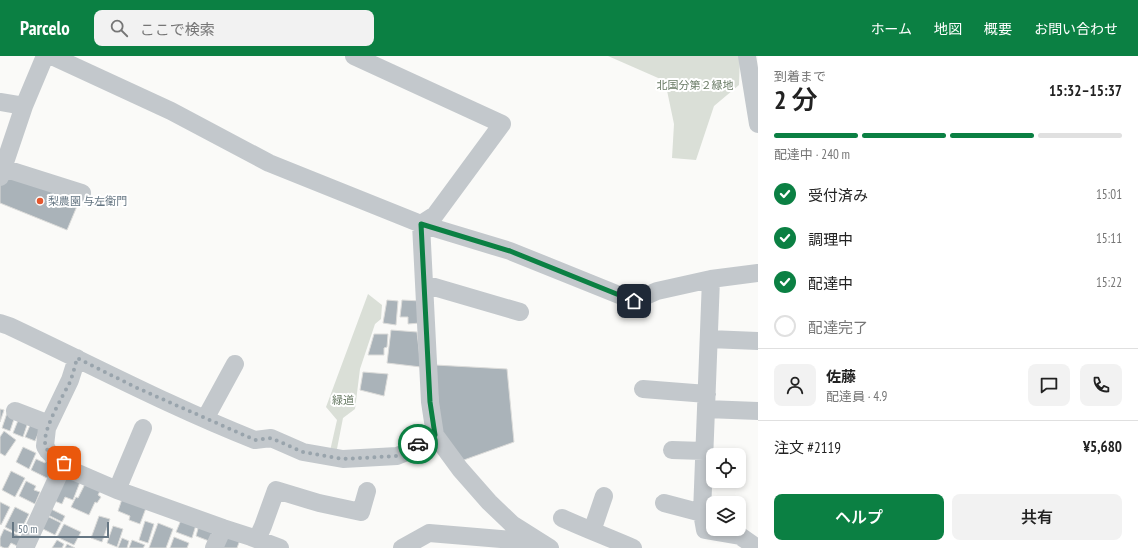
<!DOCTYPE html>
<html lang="ja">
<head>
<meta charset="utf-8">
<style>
  :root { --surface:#fff; --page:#f2f2f2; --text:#222; --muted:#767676; --line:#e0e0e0; --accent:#0b8043 }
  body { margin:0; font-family:"PT Sans Narrow","Noto Sans JP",sans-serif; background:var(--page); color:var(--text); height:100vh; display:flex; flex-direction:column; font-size:15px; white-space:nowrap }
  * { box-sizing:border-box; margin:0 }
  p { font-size:13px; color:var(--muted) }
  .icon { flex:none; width:22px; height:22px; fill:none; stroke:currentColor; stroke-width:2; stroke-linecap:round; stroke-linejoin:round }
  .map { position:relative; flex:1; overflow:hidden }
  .side { display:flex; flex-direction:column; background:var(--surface); width:380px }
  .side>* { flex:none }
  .tools { position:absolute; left:706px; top:392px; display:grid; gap:8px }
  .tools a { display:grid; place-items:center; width:40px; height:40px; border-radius:8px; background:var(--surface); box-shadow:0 2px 6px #0003; font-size:20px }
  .scale { position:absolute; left:12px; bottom:10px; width:97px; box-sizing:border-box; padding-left:4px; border:2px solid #657683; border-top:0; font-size:11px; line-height:14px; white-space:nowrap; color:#657683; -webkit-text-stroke:3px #fff; paint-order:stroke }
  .pin { position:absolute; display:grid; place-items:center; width:34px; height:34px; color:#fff; margin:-17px; border-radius:8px; box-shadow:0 2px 6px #0006 }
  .courier { position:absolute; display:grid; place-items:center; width:40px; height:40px; margin:-20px; border:3px solid #0b8043; border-radius:50%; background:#fff; color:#222; box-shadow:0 1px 5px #0007 }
  .overview em { font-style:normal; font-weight:600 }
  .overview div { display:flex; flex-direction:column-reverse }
  .overview { display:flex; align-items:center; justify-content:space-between; height:68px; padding:0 16px }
  h1 { font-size:26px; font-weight:600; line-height:30px }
  .bar { display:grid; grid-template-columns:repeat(4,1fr); gap:6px 4px; align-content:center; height:48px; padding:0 16px }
  .bar i { height:5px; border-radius:3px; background:var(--line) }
  .bar .on { background:var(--accent) }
  .bar p { grid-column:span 4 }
  .line { display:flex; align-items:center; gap:10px; padding:0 16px; border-top:1px solid var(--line) }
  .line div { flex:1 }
  .round { display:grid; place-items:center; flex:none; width:42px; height:42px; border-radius:8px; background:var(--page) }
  ol { padding:0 16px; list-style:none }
  li { display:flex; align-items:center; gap:12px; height:44px }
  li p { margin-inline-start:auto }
  li .icon { padding:4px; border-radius:50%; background:var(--accent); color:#fff; stroke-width:4 }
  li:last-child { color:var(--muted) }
  li i { width:22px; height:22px; border:2px solid var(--line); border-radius:50% }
  .cta { display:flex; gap:8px; margin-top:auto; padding:8px 16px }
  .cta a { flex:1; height:46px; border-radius:8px; background:var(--accent); color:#fff; font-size:16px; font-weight:600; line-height:46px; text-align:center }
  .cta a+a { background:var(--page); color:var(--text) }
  header { display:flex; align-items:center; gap:24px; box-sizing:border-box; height:56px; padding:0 20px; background:var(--accent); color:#fff }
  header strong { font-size:19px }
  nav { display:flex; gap:22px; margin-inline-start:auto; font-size:14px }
  .search { width:280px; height:36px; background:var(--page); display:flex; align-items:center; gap:10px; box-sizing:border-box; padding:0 14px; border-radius:8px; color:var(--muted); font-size:15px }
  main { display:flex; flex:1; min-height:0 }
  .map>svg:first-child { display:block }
  .green { fill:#dadfd7 }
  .building { fill:#aab3b9; stroke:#dcdcda }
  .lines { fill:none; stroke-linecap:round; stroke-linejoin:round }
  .minor { stroke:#c3c8cc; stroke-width:18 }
  .done { stroke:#99a4ac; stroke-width:4; stroke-dasharray:0 7.2 }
  .route { stroke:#0b8043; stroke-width:5 }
  .poi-dot { fill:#e4572e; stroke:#fff; stroke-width:1.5 }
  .labels { text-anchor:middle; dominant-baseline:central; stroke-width:4; stroke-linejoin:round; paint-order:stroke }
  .park-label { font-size:11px; fill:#687a64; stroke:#fff }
  .poi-label { font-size:11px; fill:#657683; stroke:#fff; text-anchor:start }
</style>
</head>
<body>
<header>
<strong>Parcelo</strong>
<div class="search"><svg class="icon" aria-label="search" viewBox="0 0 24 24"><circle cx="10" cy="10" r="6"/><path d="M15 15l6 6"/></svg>ここで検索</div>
<nav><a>ホーム</a><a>地図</a><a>概要</a><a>お問い合わせ</a></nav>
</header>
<main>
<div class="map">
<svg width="758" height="492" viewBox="0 0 758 492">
  <rect width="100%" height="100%" fill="#fafaf8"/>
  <path class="green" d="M608 0H740L739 29 714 50 696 104 672 102 674 68 665 25Z
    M368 238 382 249 381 263 375 268 360 313 355 353 343 362 336 398 330 395 337 364 326 351Z"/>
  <path class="building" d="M4 119 80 143 67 174 0 147V130Z
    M387 244 398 245 396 269 383 267Z
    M402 244 421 245 420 267 408 268V261H400Z
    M391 274 417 276 421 311 387 307Z
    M374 278H388L387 291 384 292V299H368Z
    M435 309 507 313 514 386 461 405 441 378Z
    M363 316 388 318 384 340 360 334Z
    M0 353 4 354 0 366Z
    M7 357 15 360 10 375 2 372Z
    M19 362 28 366 23 381 13 377Z
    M31 367 41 371 35 385 25 381Z
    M4 375 16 384 5 400 0 397V381Z
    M23 391 36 397 29 413 16 406Z
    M36 403 45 407 46 405 56 409 49 423 31 414Z
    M11 415 25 422 15 441 2 434Z
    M67 420 80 426 73 444 65 441 62 448 52 444Z
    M26 425 36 430 34 434 40 436 35 448 19 440Z
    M86 426 101 433 98 439 101 441 97 447 95 446 89 459 71 451 76 441 78 442Z
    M122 443 146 452 140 468 129 464 130 460 118 455Z
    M0 446 10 451 1 469 0 468Z
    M15 451 29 458 19 478 5 471Z
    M51 453 65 460 62 466 48 459Z
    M45 459 61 467 55 479 39 471Z
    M99 460 110 463 102 486 91 482Z
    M181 464 196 469 192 482 176 476Z
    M145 465 154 468 148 487 139 484Z
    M158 467 173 473 166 492H149Z
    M64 468 81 476 74 489 57 481Z
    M199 469 214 474 209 485 196 480Z
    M113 470 123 473 117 491 107 487Z
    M4 473 22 481 17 490 11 487 8 492H4L0 490V482Z
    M225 479 240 484 237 492H224L220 490Z
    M174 481 189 487 187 492H170Z
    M122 482 129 485 127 492H118Z
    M57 484 64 488 62 492H52Z
    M132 484 145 489 143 492H129Z
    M67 488 75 492H65Z"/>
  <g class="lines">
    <path class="minor" d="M52 0 171 55 269 107 421 168 510 195 634 245 657 235 711 223 758 217
      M354 0 502 68 435 159 421 168
      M747 0 758 68
      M0 46 24 50
      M3 112 82 137
      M0 121 24 50 45 0
      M421 168 430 346 435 379 460 413 489 446 512 468 550 492
      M424 228 520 256
      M0 267 9 270C90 308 171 351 255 384L271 382 303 396 343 403 397 400 407 396 435 379
      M709 283 758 285
      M77 302 70 324 47 372 45 390 48 395 53 400 64 407 73 415 117 434 223 472 251 481 280 492
      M643 333 707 338
      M706 353 758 355
      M15 355 49 368
      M205 363 235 308
      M672 394 704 395
      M117 434 143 372
      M664 447 702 457 711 223
      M702 457 705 474 740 480 753 489 758 492
      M562 462C586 473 610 482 633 492
      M592 475 604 440
      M257 483 263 470 276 434 319 447 361 456 367 435
      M25 492 64 407
      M214 492 223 472
      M402 492 429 477 537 486"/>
  </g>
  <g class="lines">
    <path class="done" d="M64 407C58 403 49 399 46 391 40 377 63 340 70 326 73 318 75 310 77 302L135 331 255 384 271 382 303 396 343 403 396 400 407 396 418 388"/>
    <path class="route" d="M418 388 435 379 430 346 421 168 510 195 634 245"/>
  </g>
  <circle class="poi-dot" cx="40" cy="145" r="4"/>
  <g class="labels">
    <g class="park-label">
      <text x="695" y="29">北国分第２緑地</text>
      <text x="343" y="344">緑道</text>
    </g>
    <g class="poi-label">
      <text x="48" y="145">梨農園 与左衛門</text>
    </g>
  </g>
</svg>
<div class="tools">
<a><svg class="icon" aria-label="locate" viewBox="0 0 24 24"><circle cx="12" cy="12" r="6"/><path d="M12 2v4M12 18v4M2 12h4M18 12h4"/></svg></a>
<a><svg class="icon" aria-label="layers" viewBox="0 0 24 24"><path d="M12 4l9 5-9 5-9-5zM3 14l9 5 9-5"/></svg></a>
</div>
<div class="scale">50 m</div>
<div class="pin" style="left:64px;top:407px;background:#ea580c"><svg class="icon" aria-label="bag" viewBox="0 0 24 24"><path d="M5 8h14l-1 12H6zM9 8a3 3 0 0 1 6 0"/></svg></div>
<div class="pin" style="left:634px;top:245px;background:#1f2937"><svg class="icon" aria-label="home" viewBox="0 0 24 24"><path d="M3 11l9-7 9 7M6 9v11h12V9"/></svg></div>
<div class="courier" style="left:418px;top:388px"><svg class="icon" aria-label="car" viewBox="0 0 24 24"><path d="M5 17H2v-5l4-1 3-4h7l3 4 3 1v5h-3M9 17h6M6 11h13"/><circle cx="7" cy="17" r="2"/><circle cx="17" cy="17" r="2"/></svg></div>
</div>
<section class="side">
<div class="overview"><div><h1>2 分</h1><p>到着まで</p></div><em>15:32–15:37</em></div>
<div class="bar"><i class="on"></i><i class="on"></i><i class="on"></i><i></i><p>配達中 · 240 m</p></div>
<ol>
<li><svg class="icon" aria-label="check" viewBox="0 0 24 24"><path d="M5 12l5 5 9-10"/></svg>受付済み<p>15:01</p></li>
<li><svg class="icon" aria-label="check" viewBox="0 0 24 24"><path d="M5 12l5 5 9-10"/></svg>調理中<p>15:11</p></li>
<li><svg class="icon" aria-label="check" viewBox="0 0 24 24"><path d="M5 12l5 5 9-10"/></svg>配達中<p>15:22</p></li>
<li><i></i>配達完了</li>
</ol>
<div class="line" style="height:72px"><a class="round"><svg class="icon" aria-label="person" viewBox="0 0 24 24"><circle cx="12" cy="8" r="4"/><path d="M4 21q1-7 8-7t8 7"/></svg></a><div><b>佐藤</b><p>配達員 · 4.9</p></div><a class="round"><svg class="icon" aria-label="chat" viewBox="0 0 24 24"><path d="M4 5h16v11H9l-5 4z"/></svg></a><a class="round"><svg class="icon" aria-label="phone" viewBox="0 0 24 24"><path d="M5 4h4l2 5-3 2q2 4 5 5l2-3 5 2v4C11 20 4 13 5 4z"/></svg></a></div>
<div class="line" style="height:52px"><div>注文 #2119</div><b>¥5,680</b></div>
<div class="cta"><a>ヘルプ</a><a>共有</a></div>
</section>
</main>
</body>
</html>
